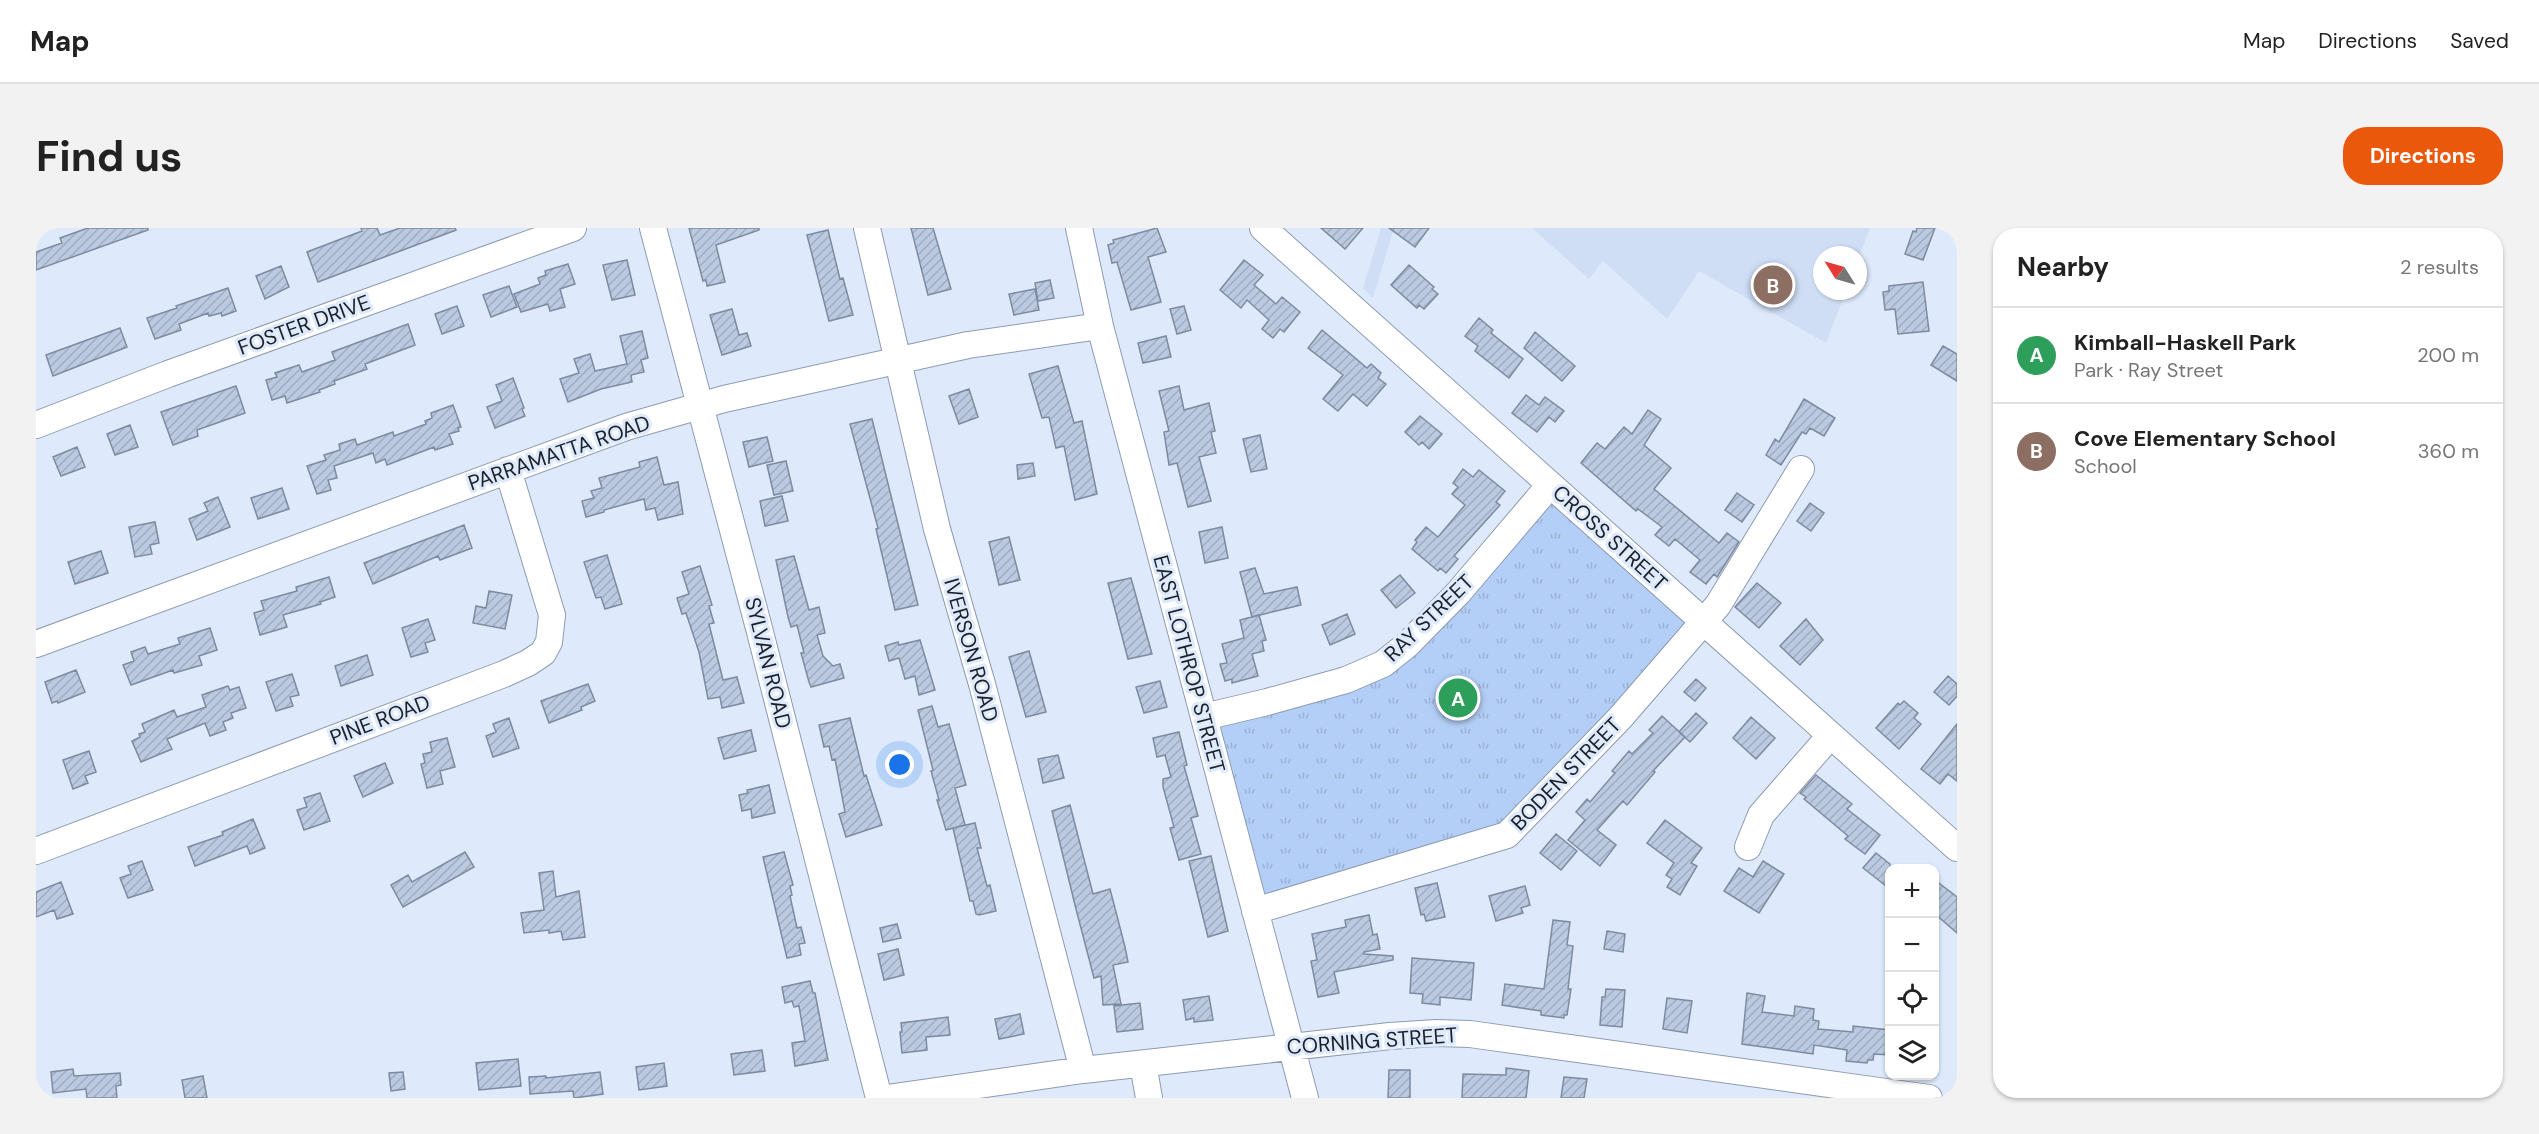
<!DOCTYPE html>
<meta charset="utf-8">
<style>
:root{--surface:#fff;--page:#f2f2f2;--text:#222;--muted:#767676;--line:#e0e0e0;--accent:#ea580c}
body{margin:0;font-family:"DM Sans",sans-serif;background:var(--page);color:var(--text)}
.controls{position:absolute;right:18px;bottom:18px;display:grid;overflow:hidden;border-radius:12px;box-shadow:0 2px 4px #0004}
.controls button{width:54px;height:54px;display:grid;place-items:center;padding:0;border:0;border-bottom:2px solid var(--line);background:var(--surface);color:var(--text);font:30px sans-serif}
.compass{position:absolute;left:1777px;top:18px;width:54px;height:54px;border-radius:50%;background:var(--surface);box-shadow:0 2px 4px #0004;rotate:307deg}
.you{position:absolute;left:864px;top:537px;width:21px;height:21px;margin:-15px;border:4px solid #fff;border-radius:50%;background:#1a73e8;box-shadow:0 0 0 9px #1a73e833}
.badge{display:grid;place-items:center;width:39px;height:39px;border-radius:50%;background:var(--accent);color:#fff;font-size:20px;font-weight:700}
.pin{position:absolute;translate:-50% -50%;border:3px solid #fff;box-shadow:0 2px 6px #0006}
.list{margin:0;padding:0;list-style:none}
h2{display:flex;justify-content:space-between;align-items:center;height:78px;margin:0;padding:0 24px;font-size:26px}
h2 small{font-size:20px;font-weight:400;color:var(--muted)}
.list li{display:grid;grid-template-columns:39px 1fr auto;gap:18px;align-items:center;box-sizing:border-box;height:96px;padding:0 24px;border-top:2px solid var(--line)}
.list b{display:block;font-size:22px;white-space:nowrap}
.list p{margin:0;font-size:20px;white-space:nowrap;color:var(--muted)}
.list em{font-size:20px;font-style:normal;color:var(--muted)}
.icon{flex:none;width:33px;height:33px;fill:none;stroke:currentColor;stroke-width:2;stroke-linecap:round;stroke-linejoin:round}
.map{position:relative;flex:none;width:1921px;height:870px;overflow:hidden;border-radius:24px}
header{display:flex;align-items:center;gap:36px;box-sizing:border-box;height:84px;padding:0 30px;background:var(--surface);border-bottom:2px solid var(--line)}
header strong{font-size:28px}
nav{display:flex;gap:33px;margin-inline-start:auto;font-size:21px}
.intro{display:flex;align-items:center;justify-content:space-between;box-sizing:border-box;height:144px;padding:0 36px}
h1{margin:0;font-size:42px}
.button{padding:15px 27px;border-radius:24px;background:var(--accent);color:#fff;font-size:21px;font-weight:700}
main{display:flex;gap:36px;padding:0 36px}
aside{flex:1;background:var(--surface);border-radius:24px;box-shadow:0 2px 4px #0004}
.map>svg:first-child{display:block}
.built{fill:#cfdef5}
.park{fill:url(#park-tufts)}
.building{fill:url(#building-hatch);stroke:#7d8a9f;stroke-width:1.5}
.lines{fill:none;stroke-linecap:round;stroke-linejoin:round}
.minor-casing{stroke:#8e9bb0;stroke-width:28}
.minor{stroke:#fff;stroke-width:26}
.labels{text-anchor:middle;stroke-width:6;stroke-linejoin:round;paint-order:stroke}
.street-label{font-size:21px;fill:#1b2028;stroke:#deeafc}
</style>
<header>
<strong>Map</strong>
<nav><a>Map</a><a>Directions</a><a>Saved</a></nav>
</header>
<div class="intro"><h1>Find us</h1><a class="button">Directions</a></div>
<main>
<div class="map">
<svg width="1921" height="870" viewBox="0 0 1921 870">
<defs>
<pattern id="park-tufts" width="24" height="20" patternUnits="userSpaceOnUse" patternTransform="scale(1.5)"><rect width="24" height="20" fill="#b4cff7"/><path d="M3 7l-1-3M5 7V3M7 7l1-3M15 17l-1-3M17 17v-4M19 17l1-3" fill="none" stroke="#9ab1d4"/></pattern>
<pattern id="building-hatch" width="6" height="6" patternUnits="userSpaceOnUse" patternTransform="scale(1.5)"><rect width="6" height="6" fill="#bbcae0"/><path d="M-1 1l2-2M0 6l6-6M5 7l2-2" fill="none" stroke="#a0adc0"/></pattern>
</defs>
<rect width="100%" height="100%" fill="#deeafc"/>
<path class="built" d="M1345,0H1358L1337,70L1327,60Z
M1496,0H1834L1822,32V27H1786V63H1810L1790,115L1663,43L1631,91L1567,33L1553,51Z"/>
<path class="park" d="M1514,257L1667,394L1471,607L1230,685L1168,489L1310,452L1372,416Z"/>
<path class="building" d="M52,0H112V2L0,42V24L26,15L24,10Z
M325,0H341L344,7L364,0H419L420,2L282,54L271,24L326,3Z
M653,0H723V2L680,17L689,54L671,58L670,52L667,53Z
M875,0H897L915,61L892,67Z
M1121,0L1130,24L1112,29L1125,74L1095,82L1081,34L1076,35L1072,17L1078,15L1077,12Z
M1285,0H1327L1309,21Z
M1353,0H1393L1379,19Z
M1881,0H1899L1887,32L1869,26L1877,3L1880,4Z
M792,2L804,51L807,50L817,87L793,93L771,7Z
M591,32L599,67L576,72L567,37Z
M1208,32L1227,47L1218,57L1240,76L1246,69L1264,84L1248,104L1244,101L1237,110L1226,101L1233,92L1211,72L1205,80L1184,62Z
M532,36L539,56L524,61L529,79L514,83L512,76L485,84L478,66L504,56L502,50L510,47L509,43Z
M1373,37L1398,59L1396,61L1402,66L1388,81L1383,77L1381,80L1355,57Z
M245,38L253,59L229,71L220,48Z
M1014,52L1018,70L1002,73L999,55Z
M1887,54L1893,103L1862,106L1859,81L1849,82L1847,64L1853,63V58Z
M473,58L481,79L455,89L447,67Z
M192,60L200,83L186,88L185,85L173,88L172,85L143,96L145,102L119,111L111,90L141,80L140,78Z
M999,61L1003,82L978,87L973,66Z
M421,78L428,98L406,106L399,86Z
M1148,78L1155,102L1141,106L1134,81Z
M696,81L703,107L711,105L715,118L686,127L674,87Z
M1443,90L1457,102L1455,105L1487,131L1473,150L1439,123L1442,118L1429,108Z
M372,96L379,117L329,136L331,141L298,153L299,156L283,162L284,164L251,175L249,168L236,172L230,152L241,149L239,145L263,137L266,144L299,132L296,124Z
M84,100L91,119L17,148L10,127Z
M1286,102L1331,140L1335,136L1345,145L1342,150L1350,156L1331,178L1317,166L1302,183L1287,171L1307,147L1272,120Z
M606,103L612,130L605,132L608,144L595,147L596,154L565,161L532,174L524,151L543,145L538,131L554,126L559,143L591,136L584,108Z
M1499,104L1539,138L1526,153L1488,120Z
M1130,108L1135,129L1107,135L1102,115Z
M1907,118L1921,126V153L1895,137Z
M1022,138L1038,195L1046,193L1061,266L1039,272L1028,218L1020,220L1013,189L1006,190L993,146Z
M477,150L488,180L486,181L489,188L459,200L451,179L466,173L460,157Z
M200,158L209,185L161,202L162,208L137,217L125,184Z
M1143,158L1148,182L1173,175L1179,203L1175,204L1180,225L1163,229L1175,273L1152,279L1141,235L1133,237L1128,204L1133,203L1123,163Z
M933,161L942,189L923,196L913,168Z
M1490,167L1503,177L1509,169L1528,183L1519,194L1513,189L1501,204L1476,185Z
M1768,171L1799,190L1788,208L1774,200L1770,206L1766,204L1745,237L1730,227L1739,211L1743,214Z
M417,177L425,199L422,200L423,203L413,206L417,216L399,222L398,219L351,237L349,231L340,235L337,225L298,238L301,250L292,252L295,262L281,266L271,238L290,232L288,227L304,222L303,216L319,211L321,217L357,204L358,208L390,196L389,193L396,190L395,185Z
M1612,182L1625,191L1608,217L1635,240L1618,261L1683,315L1691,305L1703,314L1681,349L1678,346L1670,356L1654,344L1664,332L1639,311L1633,318L1619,307L1626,299L1602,281L1600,283L1545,235L1561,215L1569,221L1588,199L1596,206Z
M1384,188L1406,206L1393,221L1386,214L1383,217L1369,204Z
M836,191L882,377L859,382L840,301L842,300L814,196Z
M94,197L102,219L79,227L71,206Z
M1224,207L1231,241L1215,244L1207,211Z
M731,209L737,233L713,239L707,214Z
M41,219L49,239L25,248L17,229Z
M621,229L628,257L642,254L647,286L622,292L619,280L610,282L608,271L568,282V284L550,289L546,273L558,270L555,263L566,260L563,250L604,239L603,234Z
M750,233L757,263L738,267L731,237Z
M997,235L999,248L982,251L981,237Z
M1427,241L1437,249L1443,242L1469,263L1460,274L1464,277L1418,328L1422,331L1410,345L1404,340L1402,343L1376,321L1381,314L1379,312L1390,299L1402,309L1429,277L1416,266L1422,259L1417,255Z
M246,260L253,281L222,291L215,270Z
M1701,265L1718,277L1706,294L1689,282Z
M746,268L752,293L729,298L724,273Z
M182,269L194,299L161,312L153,291L172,283L168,275Z
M1774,275L1788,285L1775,303L1761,293Z
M119,294L123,315L114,317L116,326L99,329L93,299Z
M428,297L436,320L404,332L402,328L337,356L328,335Z
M1186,299L1192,330L1169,335L1163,304Z
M973,309L984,352L963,357L953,314Z
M65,323L72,345L39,356L32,334Z
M571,327L586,376L569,381L565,369L560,370L548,334Z
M758,328L773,382L783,379L789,405L781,407L787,428L797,438L804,436L808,450L775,459L773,454L765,425H768L761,397L755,399L752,389L740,332Z
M664,338L676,377L673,378L678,395L673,396L687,452L701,449L708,475L686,480L684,469L672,471L663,424L650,385L646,386L641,370L653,366L646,344Z
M1219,340L1228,366L1261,359L1265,377L1216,389L1204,344Z
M1364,347L1379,365L1360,380L1345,362Z
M293,349L299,369L284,374L285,376L247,387L251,399L224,407L218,385L228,382L225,373L261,363L260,359Z
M1095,350L1116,426L1092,431L1072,355Z
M1721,355L1745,375L1723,400L1699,379Z
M453,363L476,367L469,401L437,395L440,378L450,380Z
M1311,386L1319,406L1294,417L1286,397Z
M1223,387L1230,412L1226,413L1228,423L1216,426L1222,448L1196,455V451L1189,453L1184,436L1191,435L1186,416L1208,410L1204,392Z
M392,391L399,412L389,415L392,424L375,429L366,400Z
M1770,391L1787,412L1764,437L1744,418Z
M174,400L181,422L163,428L166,437L138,445L137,442L95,457L87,437L98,433L95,424L109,419L112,426L144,416L142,410Z
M884,412L899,462L883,467L879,448L869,451L863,430L853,433L849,418L862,414L863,417Z
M993,423L1010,484L990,489L973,429Z
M331,427L337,447L305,458L299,438Z
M40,442L49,464L22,475L21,473L16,475L9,454Z
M256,446L263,467L254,469L257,478L240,483L230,454Z
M1912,448L1921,456V468L1913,477L1898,464Z
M1660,451L1670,460L1659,473L1648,464Z
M1124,453L1131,479L1108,485L1100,459Z
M552,456L559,473L545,479L546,482L513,495L505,473Z
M192,458L194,462L203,459L210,480L195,485L197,490L187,494L190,502L174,508L169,495L131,511L136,521L105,534L96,513L104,509L103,506L109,504L106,496L138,482L141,489L170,479L166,467Z
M1868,473L1882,485L1878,490L1885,496L1863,521L1840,500L1862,475L1864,477Z
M896,478L902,499L913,496L930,557L919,560L929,597L910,602L901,572H903L895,543L897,542L882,482Z
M1660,485L1671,495L1654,514L1643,504Z
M1626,488L1649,509L1617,543L1619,544L1591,577L1587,573L1561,602L1580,617L1564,638L1532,612L1549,592L1540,584L1551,571L1554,574L1579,545L1576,543L1593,523L1596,526L1617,505L1613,502Z
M1715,489L1739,510L1720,531L1697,510Z
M473,490L483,520L457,529L450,508L460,504L457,496Z
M814,490L828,548L830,547L846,597L810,609L803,586L809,584L799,531L796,532L793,518L788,519L783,497Z
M1921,496V553L1912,546L1904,556L1885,541Z
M715,502L720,523L688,531L682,510Z
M1143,504L1151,537L1148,538L1162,588L1155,590L1165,626L1143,632L1134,600L1138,599L1127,559V551L1135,549L1129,527L1121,529L1117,510Z
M411,510L419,539L404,543L407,556L391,560L385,536L389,535L387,526L396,524L394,514Z
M53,523L60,544L49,548L52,555L37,561L27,532Z
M1022,527L1028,550L1007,555L1002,531Z
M349,535L357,555L327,569L318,548Z
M1780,547L1816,576L1811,581L1844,607L1829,626L1809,611L1812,608L1768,571L1770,569L1764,565Z
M733,557L739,585L716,590L715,581L706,583L703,567L712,565L711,562Z
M284,565L294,593L268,602L261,582L271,579L268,570Z
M1034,577L1057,666L1074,661L1089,719L1092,734L1077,737L1085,776L1067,777L1065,748L1058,750L1040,681L1016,583Z
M217,591L229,620L214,626L211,618L159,638L152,619L187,607L186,604Z
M1629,592L1666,620L1655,635L1661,638L1644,667L1631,659L1636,651L1630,647L1638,635L1611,615Z
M939,595L945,620H941L951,658L954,657L960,683L943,687L940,686L937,673H934L917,600Z
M1520,606L1541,623L1525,642L1504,625Z
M429,624L438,639L367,679L355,657L372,647L376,654Z
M748,624L757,657L754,658L756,667L754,668L761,700L765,699L769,715L763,716L765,727L751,730L727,629Z
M1840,625L1854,636V661L1827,640Z
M1175,628L1192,703L1172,709L1153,633Z
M106,633L117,662L92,670L84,650L95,646L92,638Z
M1727,633L1748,646L1723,685L1688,663L1703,640L1717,649Z
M517,643L520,669L543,663L549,709L527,712L525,703L513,705V702L488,705L485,685L508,682L503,645Z
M1899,652L1921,669V705L1899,686Z
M25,654L37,686L21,691L18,682L0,689V664Z
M1401,655L1409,689L1390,693L1388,686L1385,687L1379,660Z
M1489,658L1494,677L1485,680L1487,685L1460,693L1453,668Z
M1333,687L1337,707L1341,706L1344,721L1328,724V726L1357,728V732L1298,744L1303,765L1282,769L1275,733L1281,732L1276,706L1310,699L1309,692Z
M1517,692L1534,694L1531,717L1537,718L1532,761H1535L1531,787H1528V790L1505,787V783L1466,777L1469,756L1508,761Z
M861,696L865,710L847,714L844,700Z
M1571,703L1589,706L1587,724L1568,721Z
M862,721L868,747L848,752L842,726Z
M1376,730L1438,735L1435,772L1404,769V777L1386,775L1387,766L1374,765Z
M774,753L777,765H779L792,832L759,838L756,815L769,813L763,778L758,779L756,773L749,775L746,759Z
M1570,761L1589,762L1586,799L1564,797L1566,769H1569Z
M1711,765L1729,768L1726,784L1758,788L1759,778L1778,781L1777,792L1783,793L1782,801L1817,804V798L1854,802V827L1838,826L1837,832H1832L1831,835L1810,833L1811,822L1778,817L1777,826L1706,816Z
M1173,768L1177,792L1158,794V790L1150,792L1147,772Z
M1631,770L1656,773L1651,805L1627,801Z
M1104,775L1107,801L1081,804L1078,778Z
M984,786L988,806L963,811L959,791Z
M912,789L914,807L890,809L891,822L866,825L864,804H866L865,795Z
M726,822L729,843L698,847L695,826Z
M482,831L485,858L443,862L440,835Z
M628,835L631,858L603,862L600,839Z
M1470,840L1493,843L1490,870H1426L1427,846L1470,847Z
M37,841L38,848L84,845L85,857L80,858L81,870H51L50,861L17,865L15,844Z
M1353,842H1374V870H1352Z
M367,844L369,861L355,863L353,845Z
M564,844L567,866L538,870L537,863L494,866L493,849L510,848V850Z
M167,848L171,870H149L146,852Z
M1528,849L1551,851L1548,870H1525Z"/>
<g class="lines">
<defs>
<path id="minor" d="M617,0L724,404L843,870
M831,0L901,301L946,456L1047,842
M1043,0L1064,98L1269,870
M1227,0L1921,620
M0,197L132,146L537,0
M0,416L590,199L688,171L932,117L1064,98
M1168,489L1231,474L1310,452L1347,436L1372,416L1422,365L1514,257
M1712,619L1725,587L1794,508
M0,623L468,446L492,435L507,425L513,414L516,387L472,242
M1219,683L1471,607L1584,490L1682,377L1765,241
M1107,836L1113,870
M851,870L1047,842L1354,808L1400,805L1434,806L1893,870"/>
</defs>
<use href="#minor" class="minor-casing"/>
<use href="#minor" class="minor"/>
</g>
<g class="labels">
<g class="street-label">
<text transform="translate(268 97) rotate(-20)" y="7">FOSTER DRIVE</text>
<text transform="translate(523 225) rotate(-19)" y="7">PARRAMATTA ROAD</text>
<text transform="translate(1574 310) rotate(42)" y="7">CROSS STREET</text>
<text transform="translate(1393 390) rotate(-44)" y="7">RAY STREET</text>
<text transform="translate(935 422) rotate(74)" y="7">IVERSON ROAD</text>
<text transform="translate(732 435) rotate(76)" y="7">SYLVAN ROAD</text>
<text transform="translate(1153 436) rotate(75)" y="7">EAST LOTHROP STREET</text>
<text transform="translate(344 492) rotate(-21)" y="7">PINE ROAD</text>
<text transform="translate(1530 546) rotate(-46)" y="7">BODEN STREET</text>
<text transform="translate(1336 813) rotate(-4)" y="7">CORNING STREET</text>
</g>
</g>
</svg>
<div class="controls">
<button>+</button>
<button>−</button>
<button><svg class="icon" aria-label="locate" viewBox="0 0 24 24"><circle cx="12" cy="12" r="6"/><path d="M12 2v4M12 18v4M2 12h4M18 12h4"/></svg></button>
<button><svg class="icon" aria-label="layers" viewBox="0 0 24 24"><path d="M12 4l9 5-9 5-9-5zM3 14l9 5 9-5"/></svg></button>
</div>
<svg class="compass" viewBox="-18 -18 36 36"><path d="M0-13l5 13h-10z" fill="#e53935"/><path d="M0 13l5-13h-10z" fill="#767676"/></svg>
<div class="you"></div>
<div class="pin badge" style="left:1422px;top:470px;background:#2e9e5b">A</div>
<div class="pin badge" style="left:1737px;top:57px;background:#8d6e63">B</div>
</div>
<aside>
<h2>Nearby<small>2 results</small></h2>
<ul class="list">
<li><span class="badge" style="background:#2e9e5b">A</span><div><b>Kimball-Haskell Park</b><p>Park · Ray Street</p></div><em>200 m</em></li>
<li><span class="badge" style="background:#8d6e63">B</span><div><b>Cove Elementary School</b><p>School</p></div><em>360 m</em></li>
</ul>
</aside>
</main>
